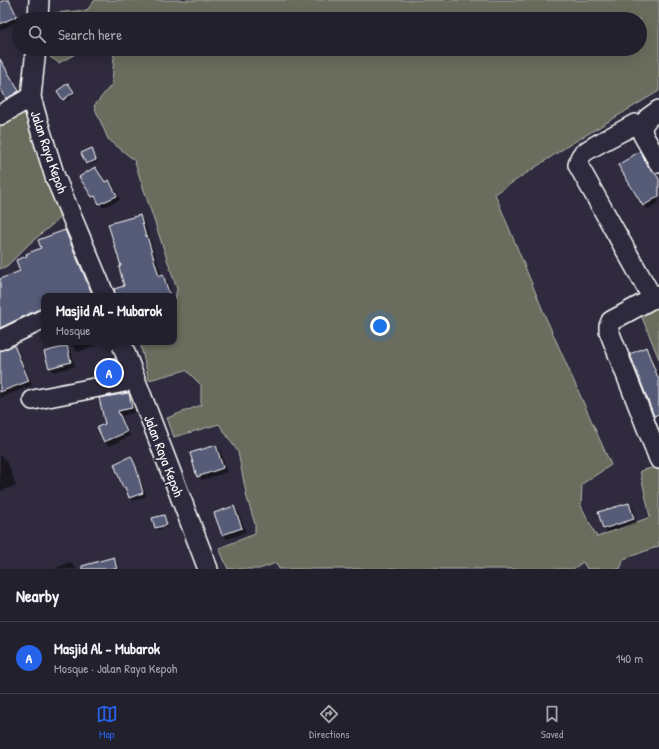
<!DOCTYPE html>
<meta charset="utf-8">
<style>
:root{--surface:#23202e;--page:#2f2d3a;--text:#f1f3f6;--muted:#a3a3aa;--line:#403e4a;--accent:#2563eb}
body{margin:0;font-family:"Patrick Hand",sans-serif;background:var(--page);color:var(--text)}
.you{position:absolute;left:380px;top:326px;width:14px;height:14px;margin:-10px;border:3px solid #fff;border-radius:50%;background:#1a73e8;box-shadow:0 0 0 6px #1a73e833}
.badge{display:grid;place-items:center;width:26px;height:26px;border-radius:50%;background:var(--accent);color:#fff;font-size:13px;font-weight:700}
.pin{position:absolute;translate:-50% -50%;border:2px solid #fff;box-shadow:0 1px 4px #0006}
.popup{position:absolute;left:41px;top:293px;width:136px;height:52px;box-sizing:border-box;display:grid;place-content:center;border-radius:8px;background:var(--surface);filter:drop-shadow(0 1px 3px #0005);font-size:13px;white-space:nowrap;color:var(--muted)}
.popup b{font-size:15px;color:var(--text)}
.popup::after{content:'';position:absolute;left:50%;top:100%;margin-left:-8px;border:8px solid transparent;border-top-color:var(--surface)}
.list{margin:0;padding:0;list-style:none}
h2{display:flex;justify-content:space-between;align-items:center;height:52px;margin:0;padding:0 16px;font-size:17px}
h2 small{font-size:13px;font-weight:400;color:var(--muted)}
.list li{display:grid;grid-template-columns:26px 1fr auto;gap:12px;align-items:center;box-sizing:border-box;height:72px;padding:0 16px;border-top:1px solid var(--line)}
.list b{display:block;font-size:15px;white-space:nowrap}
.list p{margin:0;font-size:13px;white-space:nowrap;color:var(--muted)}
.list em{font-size:13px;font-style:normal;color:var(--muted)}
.icon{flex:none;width:22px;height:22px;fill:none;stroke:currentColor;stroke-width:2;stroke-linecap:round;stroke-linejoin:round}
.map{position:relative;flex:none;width:659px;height:569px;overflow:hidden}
.search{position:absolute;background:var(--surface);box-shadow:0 4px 16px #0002;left:12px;right:12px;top:12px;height:44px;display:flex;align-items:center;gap:10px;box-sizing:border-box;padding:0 14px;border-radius:22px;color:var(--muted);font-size:15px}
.sheet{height:124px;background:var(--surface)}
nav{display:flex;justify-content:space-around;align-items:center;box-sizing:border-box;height:56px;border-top:1px solid var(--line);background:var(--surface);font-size:11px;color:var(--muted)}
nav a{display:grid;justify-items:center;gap:2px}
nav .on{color:var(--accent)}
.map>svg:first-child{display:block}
.green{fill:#6b6c5d;stroke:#b5b6ae}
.shadow{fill:#0007}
.building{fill:#565c78;stroke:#fff}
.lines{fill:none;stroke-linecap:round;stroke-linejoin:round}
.minor-casing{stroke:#fff;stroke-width:22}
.minor{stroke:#2f2a3d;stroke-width:19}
.labels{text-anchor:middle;stroke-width:4;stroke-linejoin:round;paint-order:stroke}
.street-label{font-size:14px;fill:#fff;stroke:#2f2a3d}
</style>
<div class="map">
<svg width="659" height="569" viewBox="0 0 659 569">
<rect width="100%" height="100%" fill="#2f2a3d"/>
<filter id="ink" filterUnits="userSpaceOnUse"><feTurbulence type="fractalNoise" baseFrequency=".025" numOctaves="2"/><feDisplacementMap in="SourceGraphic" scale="8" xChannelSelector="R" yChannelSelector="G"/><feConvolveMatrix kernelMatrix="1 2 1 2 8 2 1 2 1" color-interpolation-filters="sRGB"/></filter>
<g filter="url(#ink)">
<path class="green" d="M95,0H659V91L566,147L495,194L546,318L611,465L582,484L581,506L597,537L650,517L640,471L659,466V546L624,559L620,569H587L583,562L573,569H279L276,563L259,569H228L219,548L255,534V524L247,498L238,452L219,424L174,437L167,418L201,405V385L186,370L149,380L140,343L143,342H174V304L177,289L134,160L108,139L94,106L112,84L114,56L108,49H640V19H53L54,13L87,10Z
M50,49H84L59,63L50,57Z
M29,110L60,218L29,244L7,266L0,269V126Z
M659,305V359L641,315Z"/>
<path class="shadow" d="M0,0H8L12,4L19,19V21L0,30Z
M3,67L8,71L22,96L11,102L7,98L0,85V68Z
M69,86L75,94L66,101L64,99Z
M92,149L98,162L89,165L87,163Z
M639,152L644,157L652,172L659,178V202L648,209L644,205Z
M95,168L105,182L109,181L113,184L120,200L103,207L98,200L97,201L93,197L81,178Z
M139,216L144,221L162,276L168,281L172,296H120L126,287L122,267Z
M65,231L69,235L94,296H44V312L0,333V283L21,272L43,249Z
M71,342H102L78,352L74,348Z
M14,346L18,350L32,385L0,398V352Z
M66,347L71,351L75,366L54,372L50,368Z
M646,348L650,353L659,375V419L655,415Z
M115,360L121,373L99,378L97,376L99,366Z
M128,394L132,398L136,412L121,416L130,436L109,446L105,442L99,428L106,425Z
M216,446L220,450L227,472L202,480L198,476Z
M0,455L7,461L16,486L0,491Z
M131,458L134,461L138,471L146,496L133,501L130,498L127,490L124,487Z
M629,504L633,508L637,523L608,532L604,528Z
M234,507L238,511L246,532L227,539L223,534Z
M164,516L166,518L168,527L158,530L156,528L153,519Z
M113,558L117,561L119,569H90Z
M70,562L77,569H54Z"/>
<path class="building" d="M5,0H9L17,16L0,24V2Z
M0,59L19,91L6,99L0,87Z
M68,83L74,92L63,100L57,91Z
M92,148L96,160L86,164L81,153Z
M640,151L649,168L655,173L659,179V196L643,206L618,165Z
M95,167L105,182L109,180L117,196L99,204L95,196L92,197L79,177Z
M140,215L146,237L147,236L159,276L163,274L170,296H116L114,289L124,286L119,267L121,266L108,224Z
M65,230L92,294L88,296H44V308L39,309L0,328V279L20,271L16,260L27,256L26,254L41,248L38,240Z
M14,345L29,381L0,392V351Z
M67,346L71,362L49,368L44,352Z
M646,347L659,380V414L654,416L630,354Z
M116,358L120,372L96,376L98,365Z
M129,393L132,408L118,411L127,432L104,442L97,427L105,424L99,398Z
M216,445L223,468L197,477L190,453Z
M131,456L136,467L143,493L129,498L125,487L123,488L114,464Z
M629,503L634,519L603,529L598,512Z
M234,506L242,528L222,535L214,513Z
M164,515L167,525L155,528L152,518Z
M114,557L117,569H82V566Z"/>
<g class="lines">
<defs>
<path id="minor" d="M38,19L39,0
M36,49L31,97L38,122L55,177L105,296
M659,110L648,118L642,126L643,135L659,163
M0,115L31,97
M642,126L635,124C625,130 584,150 581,156C579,159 579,162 578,165L653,299
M659,295L611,321L609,326V331L659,459
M0,340L44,319
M121,342L208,569
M33,400L135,380"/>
</defs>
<use href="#minor" class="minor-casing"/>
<use href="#minor" class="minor"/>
</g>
</g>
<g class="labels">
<g class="street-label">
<text transform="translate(49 152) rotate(71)" y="5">Jalan Raya Kepoh</text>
<text transform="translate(164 456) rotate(69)" y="5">Jalan Raya Kepoh</text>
</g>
</g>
</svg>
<div class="you"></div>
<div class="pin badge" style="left:109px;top:373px">A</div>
<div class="popup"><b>Masjid Al - Mubarok</b>Mosque</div>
<div class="search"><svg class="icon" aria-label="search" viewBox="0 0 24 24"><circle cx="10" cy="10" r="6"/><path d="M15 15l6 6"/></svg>Search here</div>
</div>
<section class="sheet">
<h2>Nearby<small></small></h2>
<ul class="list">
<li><span class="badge">A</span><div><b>Masjid Al - Mubarok</b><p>Mosque · Jalan Raya Kepoh</p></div><em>140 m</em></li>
</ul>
</section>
<nav>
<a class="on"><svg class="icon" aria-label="map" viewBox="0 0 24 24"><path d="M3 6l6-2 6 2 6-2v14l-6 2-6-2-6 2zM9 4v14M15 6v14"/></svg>Map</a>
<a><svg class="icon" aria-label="directions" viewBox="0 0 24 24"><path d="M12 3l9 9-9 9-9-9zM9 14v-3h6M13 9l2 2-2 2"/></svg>Directions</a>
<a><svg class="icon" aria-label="saved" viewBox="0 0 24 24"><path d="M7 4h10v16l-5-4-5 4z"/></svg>Saved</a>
</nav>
